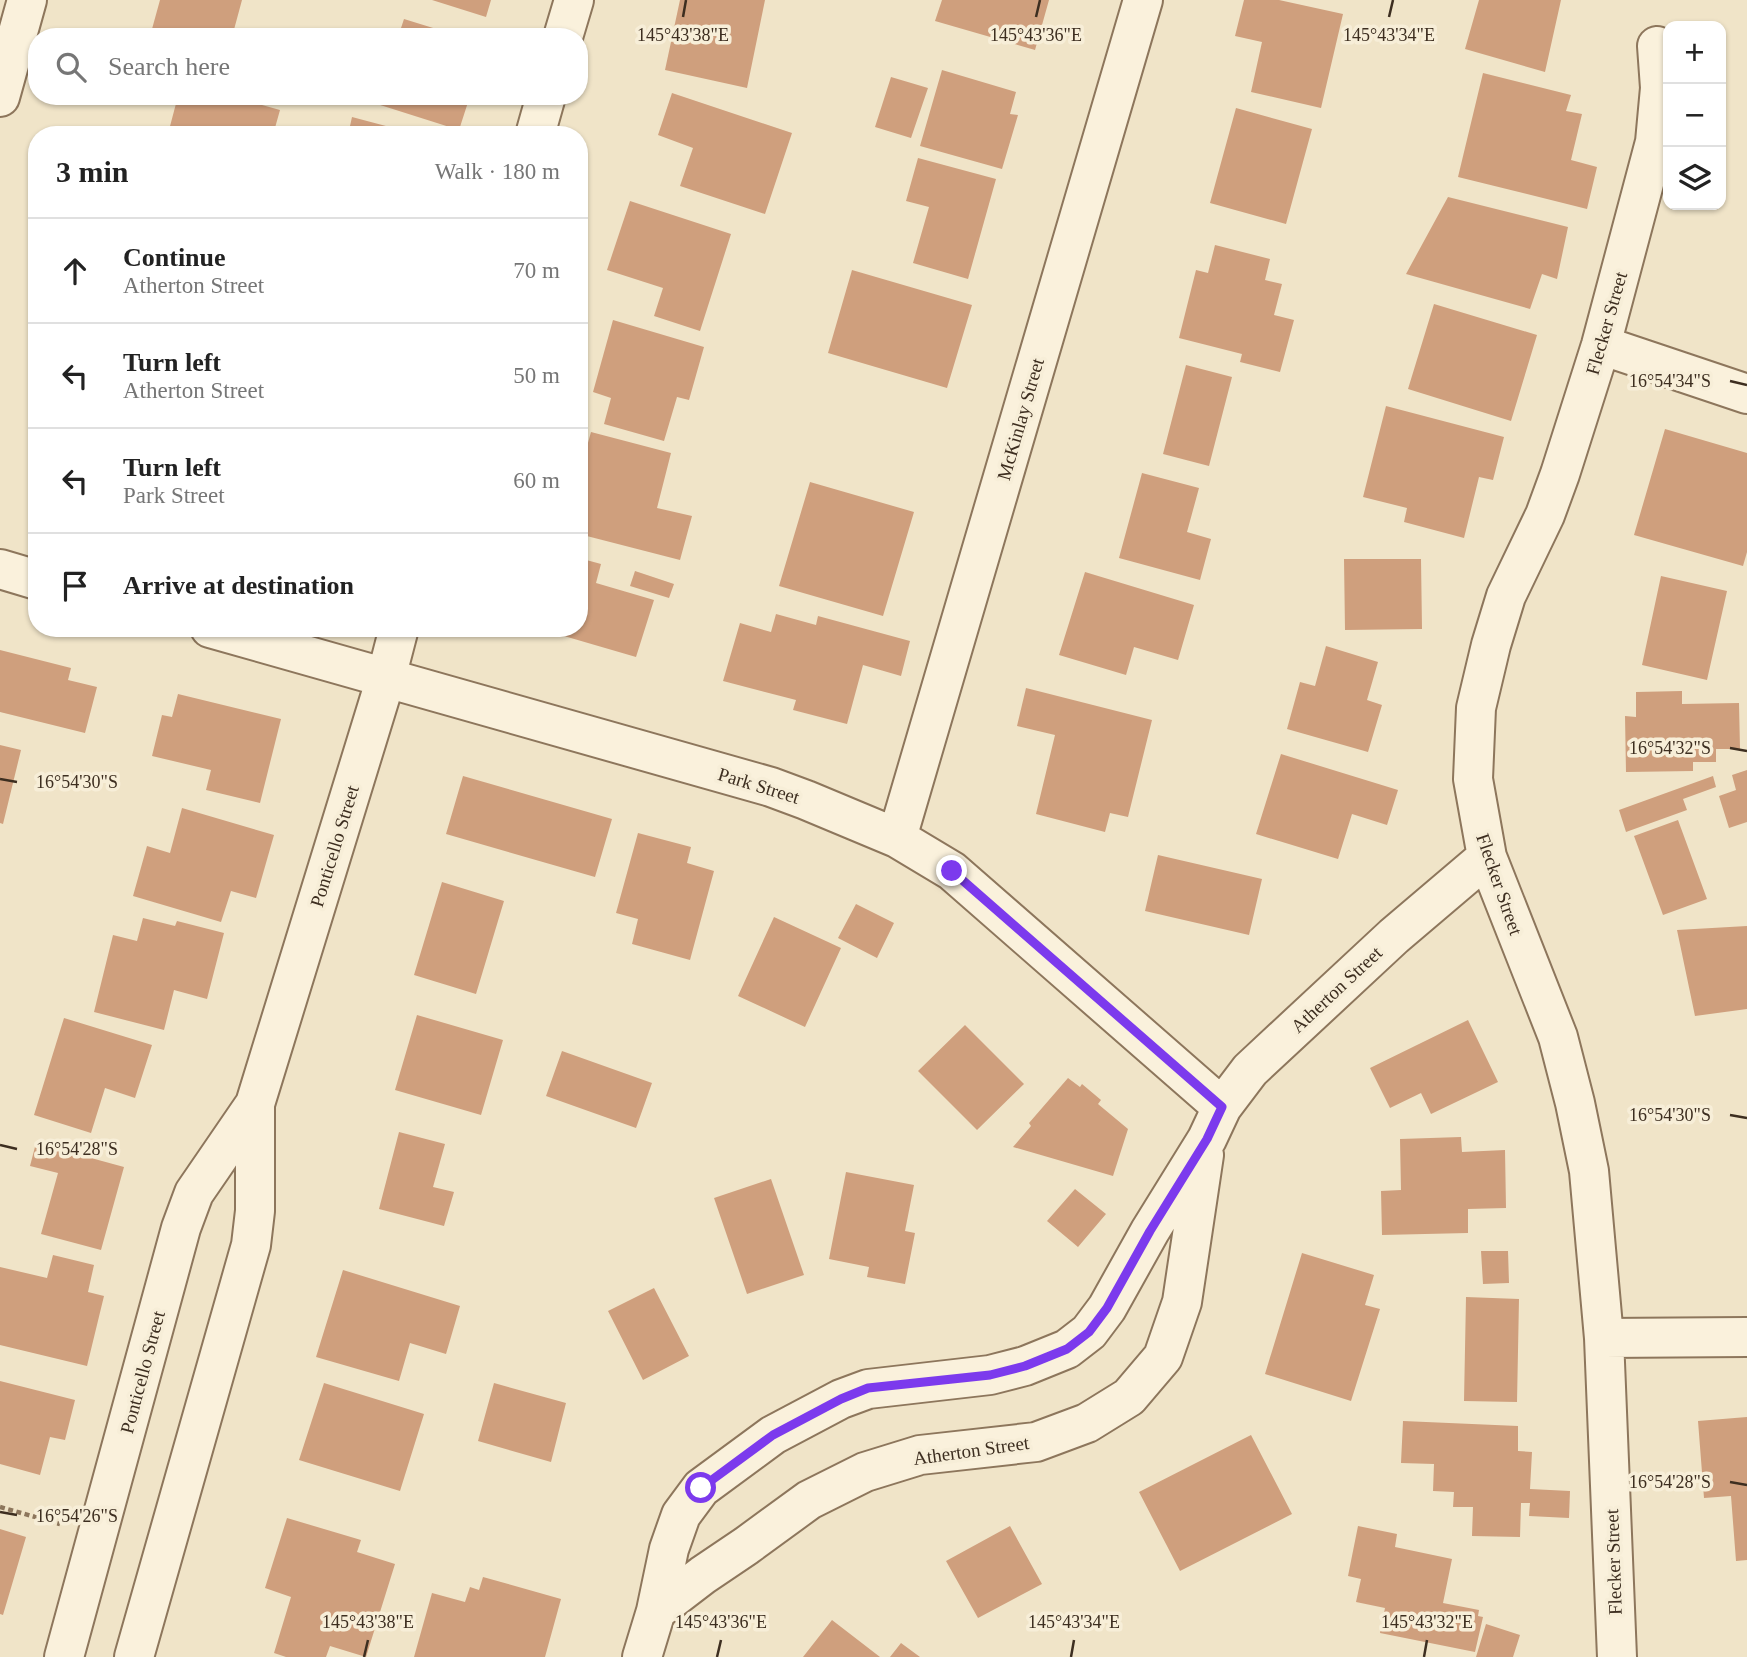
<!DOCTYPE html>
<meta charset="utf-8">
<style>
:root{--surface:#fff;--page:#f6f6f6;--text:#222;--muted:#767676;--line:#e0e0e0}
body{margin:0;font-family:Georgia,serif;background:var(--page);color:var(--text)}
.controls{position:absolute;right:21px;top:21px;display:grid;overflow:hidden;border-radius:14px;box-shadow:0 2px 5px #0004}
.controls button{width:63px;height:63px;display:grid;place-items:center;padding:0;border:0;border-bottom:2px solid var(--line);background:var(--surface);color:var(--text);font:35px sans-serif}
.stop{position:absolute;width:21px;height:21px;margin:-16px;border:5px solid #7c3aed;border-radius:50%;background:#fff}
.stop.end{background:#7c3aed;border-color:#fff;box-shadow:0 2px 7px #0008}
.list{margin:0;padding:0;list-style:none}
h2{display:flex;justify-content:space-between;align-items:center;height:91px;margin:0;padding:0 28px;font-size:30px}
h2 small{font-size:23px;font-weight:400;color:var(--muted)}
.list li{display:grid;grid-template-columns:46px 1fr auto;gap:21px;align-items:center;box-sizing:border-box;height:105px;padding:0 28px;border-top:2px solid var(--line)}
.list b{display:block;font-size:26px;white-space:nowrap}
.list p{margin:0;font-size:23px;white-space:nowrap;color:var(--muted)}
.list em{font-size:23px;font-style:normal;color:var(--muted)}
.icon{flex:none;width:38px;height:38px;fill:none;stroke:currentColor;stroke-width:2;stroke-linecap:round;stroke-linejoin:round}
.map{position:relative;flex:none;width:1747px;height:1657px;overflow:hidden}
.search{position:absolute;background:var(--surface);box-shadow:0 2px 5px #0004;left:28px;top:28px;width:560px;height:77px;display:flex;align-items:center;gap:18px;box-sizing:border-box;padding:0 24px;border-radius:28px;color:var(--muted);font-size:26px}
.panel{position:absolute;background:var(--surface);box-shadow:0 2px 5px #0004;left:28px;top:126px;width:560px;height:511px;border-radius:28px}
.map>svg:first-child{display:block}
.building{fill:#cf9f7d}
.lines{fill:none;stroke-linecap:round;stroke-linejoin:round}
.minor-casing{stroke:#8d765c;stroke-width:42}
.path{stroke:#8d765c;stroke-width:4.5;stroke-dasharray:5 3.5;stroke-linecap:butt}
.minor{stroke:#faf1dc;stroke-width:38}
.route{stroke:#7c3aed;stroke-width:9}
.ticks{fill:none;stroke:#3d2e20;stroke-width:2.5}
.labels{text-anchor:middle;stroke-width:7;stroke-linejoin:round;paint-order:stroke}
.street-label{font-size:19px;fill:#3d2e20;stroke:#f7eed8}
.ticks-label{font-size:18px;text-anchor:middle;fill:#3d2e20;stroke:#f7eed8;stroke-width:7;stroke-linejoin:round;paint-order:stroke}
</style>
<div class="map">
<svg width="1747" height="1657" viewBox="0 0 1747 1657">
<rect width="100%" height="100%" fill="#f0e4c8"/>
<path class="building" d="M160,0H242L232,37H160L162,32L152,29Z
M432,0H491L486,17Z
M680,0H765L747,88L665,70Z
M942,0H1049L1035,50L935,21Z
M1244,0H1279L1343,14L1321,108L1251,92L1262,42L1235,36Z
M1479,0H1561L1545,72L1465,49Z
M404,19L459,36L458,37H398Z
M942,70L1016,92L1010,114L1018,115L1002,169L920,146Z
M1483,73L1571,95L1566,111L1582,114L1571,160L1597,167L1587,209L1458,177Z
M891,77L928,88L911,138L875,127Z
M672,93L792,133L765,214L680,186L693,148L658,135Z
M178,96H229L280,110L273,135H189L169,130Z
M379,96H470L459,130L377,104Z
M1236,108L1312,129L1286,224L1210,203Z
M352,117L416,134V135H348Z
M918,158L996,179L968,279L913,263L929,207L906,201Z
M1448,197L1568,227L1557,279L1542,274L1530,309L1406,274Z
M630,201L731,234L700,331L654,316L663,288L607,270Z
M1215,245L1270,259L1265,280L1282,284L1274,315L1294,320L1280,372L1240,362L1242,354L1179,338L1196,270L1208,273Z
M852,270L972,305L947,388L828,353Z
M1434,304L1537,335L1511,421L1408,389Z
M613,320L704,347L689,400L677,397L664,441L604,424L611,398L593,392Z
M1186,365L1232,377L1209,466L1163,454Z
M1386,406L1504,437L1493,480L1479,477L1464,538L1404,522L1407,508L1363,497Z
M1665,429L1747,453V552L1743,566L1634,535Z
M591,432L671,453L657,508L692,516L680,560L579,534V475Z
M1142,473L1199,488L1187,532L1211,539L1200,580L1119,558Z
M810,482L914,512L883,616L779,586Z
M579,558L601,564L596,583L654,600L636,657L540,629L579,628Z
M1344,559H1421L1422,629L1345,630Z
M635,571L674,584L669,598L630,586Z
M1085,572L1194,605L1178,660L1134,647L1126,675L1059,655Z
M1661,576L1727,591L1707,680L1642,665Z
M776,614L816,625L818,616L910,641L901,676L863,665L847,724L793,710L796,700L723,681L740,623L771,632Z
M1326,646L1378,662L1367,700L1382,705L1368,752L1287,729L1300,682L1315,686Z
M0,650L71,668L68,680L97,687L85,733L0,712Z
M1026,688L1152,720L1128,817L1110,813L1105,832L1036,814L1055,735L1017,726Z
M1682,691V704L1739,703L1740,749H1716V762H1693V771L1626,772L1625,716L1636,717V692Z
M178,694L281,719L260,803L206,790L211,770L152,756L162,715L172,717Z
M0,745L21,750L3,824L0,823Z
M1281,754L1398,790L1387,825L1352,814L1338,859L1256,834Z
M1747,770V822L1729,828L1719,796L1736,790L1732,775Z
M463,776L612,819L595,877L446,834Z
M1713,776L1716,787L1683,799L1687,810L1626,832L1619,810Z
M182,808L274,835L256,898L231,891L221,922L133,896L147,846L170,853Z
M1678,820L1707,899L1663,915L1634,836Z
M638,833L691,847L687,863L714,871L690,960L632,944L638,919L616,913Z
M1158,855L1262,879L1249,935L1145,911Z
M442,882L504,901L476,994L414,975Z
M856,904L894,923L877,958L838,938Z
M774,917L841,948L805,1027L738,996Z
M143,918L175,926L177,921L224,933L207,999L174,990L164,1030L94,1012L113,935L137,941Z
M1747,926V1009L1695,1016L1677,930Z
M417,1015L503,1040L481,1115L395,1090Z
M64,1018L152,1045L135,1098L105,1088L91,1133L34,1115Z
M1468,1020L1498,1082L1431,1114L1421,1093L1390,1108L1370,1068Z
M965,1025L1024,1084L977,1130L918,1071Z
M562,1051L652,1083L636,1128L546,1096Z
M1068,1078L1080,1087L1082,1084L1101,1100L1098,1104L1128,1129L1113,1176L1013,1147L1031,1126L1029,1123Z
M399,1132L445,1144L433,1187L454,1192L444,1226L379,1209Z
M1461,1137L1462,1152L1505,1150L1506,1208L1468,1209V1233L1382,1235L1381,1191L1401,1190L1400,1139Z
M36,1143L124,1167L101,1250L41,1234L58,1173L30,1166Z
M846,1172L914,1185L905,1231L915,1233L905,1284L867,1277L869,1267L829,1259Z
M771,1179L804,1275L747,1294L714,1198Z
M1075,1189L1106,1214L1078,1247L1047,1221Z
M1481,1251H1508L1509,1283L1483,1284Z
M1302,1253L1374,1275L1365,1305L1380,1309L1351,1401L1265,1374Z
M53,1255L94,1265L88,1292L104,1296L87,1366L0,1345V1267L47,1278Z
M343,1270L460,1306L446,1354L410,1343L399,1381L316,1357Z
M654,1288L689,1356L643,1380L608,1311Z
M1466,1297L1519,1299L1517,1402L1464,1401Z
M0,1381L75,1400L65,1440L50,1437L40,1475L0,1464Z
M324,1383L424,1414L400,1491L299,1460Z
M494,1383L566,1403L551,1462L478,1441Z
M1747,1417V1560L1736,1561L1731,1496L1704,1498L1698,1421Z
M1403,1421L1518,1426V1451L1532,1452L1530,1489L1570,1491L1569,1518L1529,1516L1530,1503H1521L1520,1537L1472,1536L1473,1507H1453L1454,1492L1433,1491L1434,1464L1401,1463Z
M1251,1435L1292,1514L1180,1571L1139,1492Z
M287,1518L361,1540L357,1552L395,1564L366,1657L330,1646L326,1657H286L274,1653L291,1597L265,1588Z
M1010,1526L1042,1584L978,1618L946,1561Z
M1358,1526L1397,1534L1395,1547L1452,1559L1443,1603L1479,1610L1478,1616L1483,1617L1475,1652L1380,1633L1385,1608L1356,1602L1361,1579L1348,1576Z
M0,1529L26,1537L3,1615L0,1614Z
M483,1577L561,1599L545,1657H414L432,1593L465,1602L470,1587L479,1590Z
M832,1620L880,1657H803Z
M1486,1624L1520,1635L1513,1657H1476Z
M901,1643L920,1657H890Z"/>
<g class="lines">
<defs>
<path id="minor" d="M563,37L574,0
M0,97L27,0
M535,135L546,96
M1601,345L1747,394
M0,569L37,580
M210,628L771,787L806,800L897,838L952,871L1222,1107
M897,838L1143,0
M1604,1338L1747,1337
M656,1611L703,1575L746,1546L809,1500L865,1472L920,1455L1036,1442L1087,1423L1129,1397L1163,1357L1182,1302L1204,1155
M64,1657L181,1228L194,1193L255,1104
M134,1657L251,1245L255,1211V1104L386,678L399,628
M642,1657L656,1611L669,1549L681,1515L701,1488L773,1435L841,1399L868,1389L990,1375L1025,1366L1067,1349L1089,1332L1107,1308L1150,1231L1207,1139L1222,1107L1250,1070L1394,936L1487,857
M1617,1657L1604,1338L1589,1171L1575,1103L1558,1037L1487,857L1473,779L1476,708L1491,645L1506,596L1545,515L1560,474L1601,345L1655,142L1660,88L1657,46"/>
</defs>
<use href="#minor" class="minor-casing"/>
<path class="path" d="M0,1507L60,1524"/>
<use href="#minor" class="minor"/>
</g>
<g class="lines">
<path class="route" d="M701,1488L773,1435L841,1399L868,1388L990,1375L1025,1366L1067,1349L1089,1332L1107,1308L1150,1231L1207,1139L1222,1107L952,871"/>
</g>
<path class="ticks" d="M683,17L686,0M1036,17L1040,0M1389,17L1393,0M1730,381L1747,385M1730,748L1747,751M0,779L17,782M1730,1115L1747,1118M0,1145L17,1149M1730,1482L1747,1485M0,1512L17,1515M364,1657L368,1640M717,1657L721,1640M1071,1657L1074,1640M1424,1657L1427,1640"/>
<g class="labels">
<g class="street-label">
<text transform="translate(1606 323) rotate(-74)" y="7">Flecker Street</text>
<text transform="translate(1020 419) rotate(-74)" y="7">McKinlay Street</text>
<text transform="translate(759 785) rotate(17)" y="7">Park Street</text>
<text transform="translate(334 846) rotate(-73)" y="7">Ponticello Street</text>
<text transform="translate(1500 884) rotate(71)" y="7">Flecker Street</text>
<text transform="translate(1336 989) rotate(-43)" y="7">Atherton Street</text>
<text transform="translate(142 1372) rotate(-75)" y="7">Ponticello Street</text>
<text transform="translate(971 1450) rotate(-8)" y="7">Atherton Street</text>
<text transform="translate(1613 1562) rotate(-92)" y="7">Flecker Street</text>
</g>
</g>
<g class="ticks-label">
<text x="683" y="41">145°43'38"E</text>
<text x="1036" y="41">145°43'36"E</text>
<text x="1389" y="41">145°43'34"E</text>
<text x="1670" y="387">16°54'34"S</text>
<text x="1670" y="754">16°54'32"S</text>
<text x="77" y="788">16°54'30"S</text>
<text x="1670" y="1121">16°54'30"S</text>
<text x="77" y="1155">16°54'28"S</text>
<text x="1670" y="1488">16°54'28"S</text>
<text x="77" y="1522">16°54'26"S</text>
<text x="368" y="1628">145°43'38"E</text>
<text x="721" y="1628">145°43'36"E</text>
<text x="1074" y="1628">145°43'34"E</text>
<text x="1427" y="1628">145°43'32"E</text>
</g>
</svg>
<div class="controls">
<button>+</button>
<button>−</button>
<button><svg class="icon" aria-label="layers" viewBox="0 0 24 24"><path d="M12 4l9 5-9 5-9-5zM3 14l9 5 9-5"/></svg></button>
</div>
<div class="stop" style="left:701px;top:1488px"></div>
<div class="stop end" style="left:952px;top:871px"></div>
<div class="search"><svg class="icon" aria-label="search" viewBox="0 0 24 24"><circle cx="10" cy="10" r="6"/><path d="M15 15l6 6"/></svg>Search here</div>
<section class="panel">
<h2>3 min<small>Walk · 180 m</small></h2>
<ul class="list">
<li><svg class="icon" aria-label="ahead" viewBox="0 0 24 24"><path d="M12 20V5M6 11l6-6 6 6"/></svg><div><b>Continue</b><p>Atherton Street</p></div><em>70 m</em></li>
<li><svg class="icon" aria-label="left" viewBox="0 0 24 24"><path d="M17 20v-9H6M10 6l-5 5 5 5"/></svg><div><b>Turn left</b><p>Atherton Street</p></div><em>50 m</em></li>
<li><svg class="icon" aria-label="left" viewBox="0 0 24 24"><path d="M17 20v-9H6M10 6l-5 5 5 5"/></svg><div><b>Turn left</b><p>Park Street</p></div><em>60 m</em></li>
<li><svg class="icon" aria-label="arrive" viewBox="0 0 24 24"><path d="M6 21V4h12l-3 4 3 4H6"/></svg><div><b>Arrive at destination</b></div></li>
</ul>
</section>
</div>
